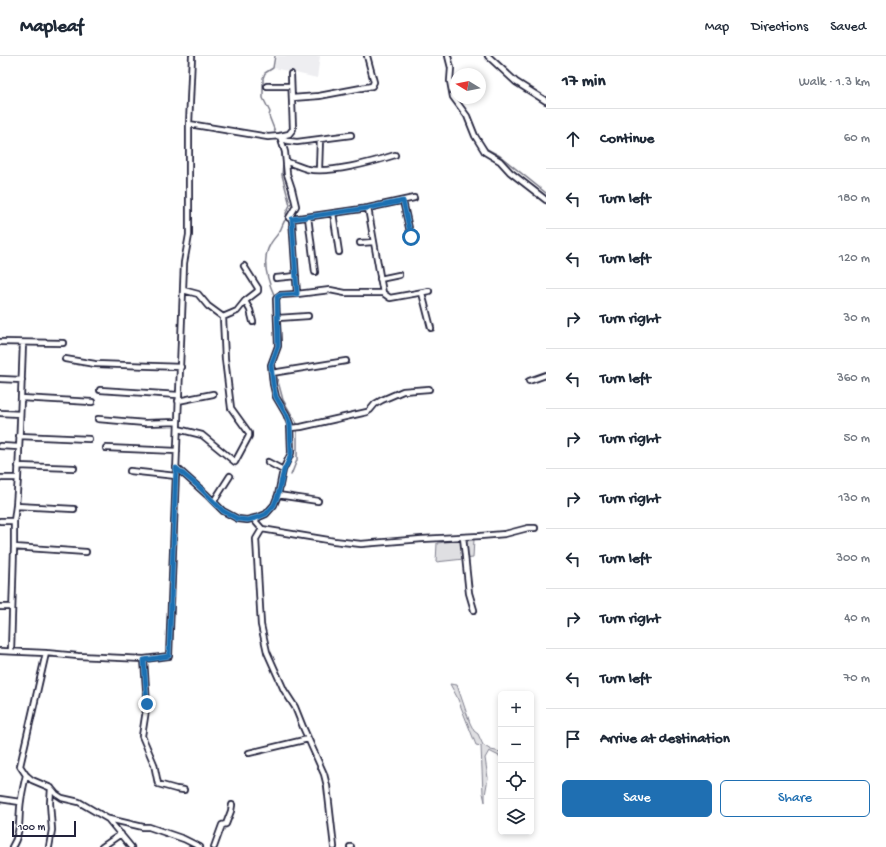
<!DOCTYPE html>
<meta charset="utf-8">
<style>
:root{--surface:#fff;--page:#f6f6f7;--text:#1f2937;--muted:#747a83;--line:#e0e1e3;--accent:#1f6fb2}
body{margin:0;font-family:"Gochi Hand",sans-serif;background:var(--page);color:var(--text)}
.controls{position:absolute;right:12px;bottom:12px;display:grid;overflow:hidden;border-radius:6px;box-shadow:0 2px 6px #0003}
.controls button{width:36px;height:36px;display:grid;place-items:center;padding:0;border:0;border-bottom:1px solid var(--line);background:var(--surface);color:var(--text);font:20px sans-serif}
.compass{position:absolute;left:450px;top:12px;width:36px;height:36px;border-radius:50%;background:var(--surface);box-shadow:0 2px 6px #0003;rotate:280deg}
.scale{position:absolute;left:12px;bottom:10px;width:64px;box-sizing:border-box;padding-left:4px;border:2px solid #22223b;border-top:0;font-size:11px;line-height:14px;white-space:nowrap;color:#22223b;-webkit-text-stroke:3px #fff;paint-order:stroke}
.stop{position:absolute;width:12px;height:12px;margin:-9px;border:3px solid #1f6fb2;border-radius:50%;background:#fff}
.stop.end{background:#1f6fb2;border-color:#fff;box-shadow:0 1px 4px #0008}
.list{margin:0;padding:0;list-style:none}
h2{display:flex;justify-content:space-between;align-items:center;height:52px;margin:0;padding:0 16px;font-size:17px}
h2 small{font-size:13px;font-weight:400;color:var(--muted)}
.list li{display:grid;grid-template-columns:26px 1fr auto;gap:12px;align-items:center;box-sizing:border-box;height:60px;padding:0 16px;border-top:1px solid var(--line)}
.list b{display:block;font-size:15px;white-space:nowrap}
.list em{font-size:13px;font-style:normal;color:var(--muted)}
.actions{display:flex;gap:8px;padding:12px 16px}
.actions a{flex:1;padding:9px 0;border:1px solid var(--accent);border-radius:6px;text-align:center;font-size:14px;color:var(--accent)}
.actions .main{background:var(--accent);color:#fff}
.icon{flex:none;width:22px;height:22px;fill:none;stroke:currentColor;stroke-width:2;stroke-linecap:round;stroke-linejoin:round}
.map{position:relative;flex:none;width:546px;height:791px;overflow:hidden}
header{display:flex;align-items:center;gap:24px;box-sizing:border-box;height:56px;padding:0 20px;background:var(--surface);border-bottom:1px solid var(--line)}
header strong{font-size:19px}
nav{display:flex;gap:22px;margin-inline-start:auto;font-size:14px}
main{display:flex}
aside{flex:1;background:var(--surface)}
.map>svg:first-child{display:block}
.built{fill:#eeeef1}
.green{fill:#dfdfe2;stroke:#80808e}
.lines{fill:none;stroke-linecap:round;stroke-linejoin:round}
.stream{stroke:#7a7a88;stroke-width:1.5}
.minor-casing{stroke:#22223b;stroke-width:8}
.minor{stroke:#fff;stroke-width:4.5}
.route{stroke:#1f6fb2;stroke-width:5}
</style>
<header>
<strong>Mapleaf</strong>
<nav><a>Map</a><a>Directions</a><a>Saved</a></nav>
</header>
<main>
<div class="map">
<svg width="546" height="791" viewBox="0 0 546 791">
<rect width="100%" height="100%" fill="#fff"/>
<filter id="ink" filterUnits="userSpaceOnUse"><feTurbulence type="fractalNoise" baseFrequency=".025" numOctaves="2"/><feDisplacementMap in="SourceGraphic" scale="8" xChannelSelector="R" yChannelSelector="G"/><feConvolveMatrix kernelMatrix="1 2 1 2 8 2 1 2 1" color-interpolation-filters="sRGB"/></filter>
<g filter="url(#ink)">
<path class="built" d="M277,0H320L317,22L274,12Z"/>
<path class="green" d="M474,483L473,502L436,506L437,487Z
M450,628L457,629L470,667L474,675L478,678L483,689L491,694L501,696V700H499L489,695L485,702L488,722L485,739V746L483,737L481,690L476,689L457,641Z"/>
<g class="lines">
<path class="stream" d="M275,0L273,12L265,17L263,22V42L270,56L269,60L276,78
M469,58L479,82L487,93L500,100L546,137
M275,241C268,226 261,204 270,189C272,184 277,180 279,176C283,171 282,166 287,162L286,157L290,149L282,119L283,107L282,96L277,82
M278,250L280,260
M280,292L281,288L280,264
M275,305L276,315
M276,318L283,344L297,368V404L291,419"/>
<defs>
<path id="minor" d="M448,0L451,12L450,25L453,41L467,60L475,80L485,96L500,105L510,116L546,144
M488,0L516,26L546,45
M267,30H291
M292,42L319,40L372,30L374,26L367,0
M189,68L268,81L280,80L289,78L293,73L291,18
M280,80L285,96L287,118L292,133L296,150L289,162L292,163L368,152L414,142
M280,80L288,85L297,86L351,79
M287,106C294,108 300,111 307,113C329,118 373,106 395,99
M319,114L320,83
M403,145L411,181
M333,157L339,196
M308,161L315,216
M292,163L297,238L330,234L345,237H383L368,152
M360,187L373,186
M244,210L258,232V235L245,245
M276,222L296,220
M380,223L399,219
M183,234L198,238L208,250L223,261L237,255L245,245L250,254L253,266
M383,237L390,242L429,235
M422,237L431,272
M278,262L308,260
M0,286L63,287
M65,303L95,308L181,311
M272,317L346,305
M0,323L22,324
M529,325L546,319
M100,334L178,339
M21,342L92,346
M178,345L213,338
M0,357L20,358
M98,363L145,367L177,366
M290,372L301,371L367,356L370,354L375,348L382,344L403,335L429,333
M178,373L202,379L235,406L249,380V377L231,352L225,303L223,261
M19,380L89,383
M0,390L19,391
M106,392L177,395
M268,406L283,414
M18,410L74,412
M176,411L207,439L223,455L238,463L247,464L259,461L266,458L274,449L278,439L283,414L291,397L290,368L286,358L276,341L273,328L271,309L278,290L276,243L277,241L280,239L297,238
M130,415L176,420
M0,422H18
M278,439L318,445
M214,445L230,420
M16,450L74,453
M258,462L255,465L262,473L334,485L361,488L422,483L480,480L505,478L528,472H535
M0,465H14
M262,473L256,483L261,569L267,596L284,634L295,651L303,671L324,718L327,730L334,791
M463,481L469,537L474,554
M14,491L86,496
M0,551H12
M0,595L46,597L78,600L144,603L169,600L184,207L189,179V68L192,0
M11,595L14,491V465L16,450L18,422L23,287
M46,597L20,710L26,719L32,724L51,732L56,738L62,742L79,746L108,763L131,791
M144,603L147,648L142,680L154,708L158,728L176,733L184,734
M249,697L308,683
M0,743L20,746
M109,763L143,771H149L184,783L200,791
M12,791C22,776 18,761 21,744C22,736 24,728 26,719
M49,791L52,774L50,747L51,732
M102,791L121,778
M214,791L222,769L226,768L231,755L232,749
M350,791H351"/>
</defs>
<use href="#minor" class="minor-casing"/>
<use href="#minor" class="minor"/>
</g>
</g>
<g class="lines" filter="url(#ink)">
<path class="route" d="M147,648L144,604L169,600L176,412L198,430L223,455L238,463L248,464L259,461L266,458L274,449L278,439L284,414L289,404L291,397L290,368L286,358L276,341L273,328L271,309L278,290L277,241L280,239L297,238L292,163L368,152L403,145L411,181"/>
</g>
</svg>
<div class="controls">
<button>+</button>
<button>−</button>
<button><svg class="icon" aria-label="locate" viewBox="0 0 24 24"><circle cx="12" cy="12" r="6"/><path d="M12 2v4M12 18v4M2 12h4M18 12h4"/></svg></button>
<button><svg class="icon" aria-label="layers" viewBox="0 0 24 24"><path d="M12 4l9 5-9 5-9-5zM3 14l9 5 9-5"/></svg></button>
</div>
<svg class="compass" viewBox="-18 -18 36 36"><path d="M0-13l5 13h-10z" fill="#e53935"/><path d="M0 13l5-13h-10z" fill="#747a83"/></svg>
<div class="scale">100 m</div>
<div class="stop" style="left:411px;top:181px"></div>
<div class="stop end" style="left:147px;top:648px"></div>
</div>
<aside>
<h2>17 min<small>Walk · 1.3 km</small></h2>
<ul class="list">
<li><svg class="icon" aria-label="ahead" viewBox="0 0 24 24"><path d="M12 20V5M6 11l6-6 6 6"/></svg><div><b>Continue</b></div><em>60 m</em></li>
<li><svg class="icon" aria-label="left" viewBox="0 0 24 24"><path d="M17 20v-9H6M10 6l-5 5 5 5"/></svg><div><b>Turn left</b></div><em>180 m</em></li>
<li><svg class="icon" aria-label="left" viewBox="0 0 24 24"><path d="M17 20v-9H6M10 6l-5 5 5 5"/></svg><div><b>Turn left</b></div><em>120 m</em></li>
<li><svg class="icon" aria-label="right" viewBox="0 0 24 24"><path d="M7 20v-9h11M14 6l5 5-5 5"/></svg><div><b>Turn right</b></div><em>30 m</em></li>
<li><svg class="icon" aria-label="left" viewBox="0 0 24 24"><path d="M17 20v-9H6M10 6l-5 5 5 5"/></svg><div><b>Turn left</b></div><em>360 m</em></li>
<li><svg class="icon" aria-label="right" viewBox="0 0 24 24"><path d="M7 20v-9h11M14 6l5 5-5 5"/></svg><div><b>Turn right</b></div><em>50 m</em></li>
<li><svg class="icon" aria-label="right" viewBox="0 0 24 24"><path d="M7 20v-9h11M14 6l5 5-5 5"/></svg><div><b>Turn right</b></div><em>130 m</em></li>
<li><svg class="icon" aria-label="left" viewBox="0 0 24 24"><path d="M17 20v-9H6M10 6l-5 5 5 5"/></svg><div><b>Turn left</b></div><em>300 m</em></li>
<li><svg class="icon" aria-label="right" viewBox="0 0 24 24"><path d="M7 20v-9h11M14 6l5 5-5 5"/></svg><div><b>Turn right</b></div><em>40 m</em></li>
<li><svg class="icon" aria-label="left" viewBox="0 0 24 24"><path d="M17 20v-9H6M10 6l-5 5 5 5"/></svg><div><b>Turn left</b></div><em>70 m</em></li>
<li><svg class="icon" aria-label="arrive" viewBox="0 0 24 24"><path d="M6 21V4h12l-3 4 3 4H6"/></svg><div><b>Arrive at destination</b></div></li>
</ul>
<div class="actions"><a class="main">Save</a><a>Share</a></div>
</aside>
</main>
